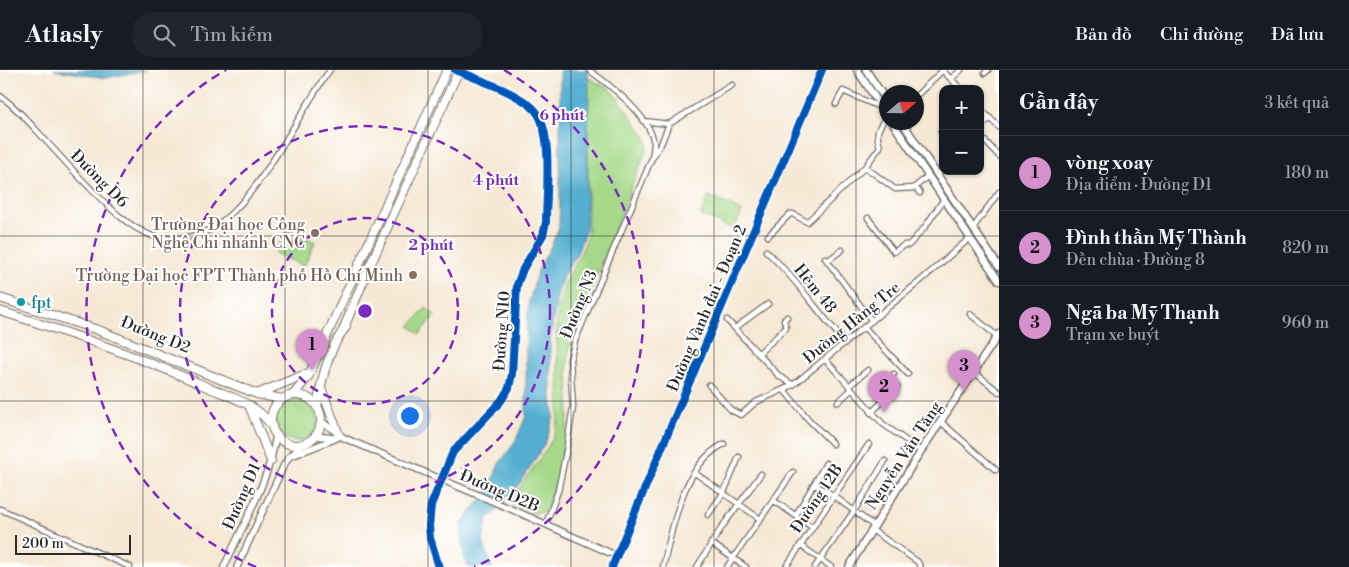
<!DOCTYPE html>
<html lang="vi">
<meta charset="utf-8">
<style>
:root{--surface:#171b24;--page:#20242c;--text:#f1f3f6;--muted:#9ea1a6;--line:#363941;--accent:#d690ce}
body{margin:0;font-family:"Libre Bodoni",serif;background:var(--page);color:var(--text)}
.controls{position:absolute;right:15px;top:15px;display:grid;overflow:hidden;border-radius:10px;box-shadow:0 1px 4px #0004}
.controls button{width:45px;height:45px;display:grid;place-items:center;padding:0;border:0;border-bottom:1px solid var(--line);background:var(--surface);color:var(--text);font:25px sans-serif}
.compass{position:absolute;left:879px;top:15px;width:45px;height:45px;border-radius:50%;background:var(--surface);box-shadow:0 1px 4px #0004;rotate:70deg}
.scale{position:absolute;left:15px;bottom:12px;width:116px;box-sizing:border-box;padding-left:5px;border:2px solid #2b2b2b;border-top:0;font-size:14px;line-height:18px;white-space:nowrap;color:#2b2b2b;-webkit-text-stroke:4px #fff;paint-order:stroke}
.you{position:absolute;left:409px;top:345px;width:18px;height:18px;margin:-12px;border:4px solid #fff;border-radius:50%;background:#1a73e8;box-shadow:0 0 0 8px #1a73e833}
.badge{display:grid;place-items:center;width:32px;height:32px;border-radius:50%;background:var(--accent);color:#111;font-size:16px;font-weight:700}
.pin{position:absolute;translate:-50% -41px;filter:drop-shadow(0 1px 2px #0008)}
.pin::after{content:'';position:absolute;top:26px;width:18px;height:15px;background:inherit;clip-path:polygon(0 0,100% 0,50% 100%)}
.list{margin:0;padding:0;list-style:none}
h2{display:flex;justify-content:space-between;align-items:center;height:65px;margin:0;padding:0 20px;font-size:21px}
h2 small{font-size:16px;font-weight:400;color:var(--muted)}
.list li{display:grid;grid-template-columns:32px 1fr auto;gap:15px;align-items:center;box-sizing:border-box;height:75px;padding:0 20px;border-top:1px solid var(--line)}
.list b{display:block;font-size:19px;white-space:nowrap}
.list p{margin:0;font-size:16px;white-space:nowrap;color:var(--muted)}
.list em{font-size:16px;font-style:normal;color:var(--muted)}
.icon{flex:none;width:28px;height:28px;fill:none;stroke:currentColor;stroke-width:2;stroke-linecap:round;stroke-linejoin:round}
.map{position:relative;flex:none;width:999px;height:497px;overflow:hidden}
header{display:flex;align-items:center;gap:30px;box-sizing:border-box;height:70px;padding:0 25px;background:var(--surface);border-bottom:1px solid var(--line)}
header strong{font-size:24px}
nav{display:flex;gap:28px;margin-inline-start:auto;font-size:18px}
.search{width:350px;height:45px;background:var(--page);display:flex;align-items:center;gap:12px;box-sizing:border-box;padding:0 18px;border-radius:20px;color:var(--muted);font-size:19px}
main{display:flex}
aside{flex:1;background:var(--surface)}
.map>svg:first-child{display:block}
.green{fill:#a5d989;stroke:#68825a}
.water{fill:#52aed0;stroke:#3e6c7e}
.lines{fill:none;stroke-linecap:round;stroke-linejoin:round}
.minor-casing{stroke:#726d66;stroke-width:7}
.tertiary-casing{stroke:#726d66;stroke-width:8}
.secondary-casing{stroke:#726d66;stroke-width:9}
.primary-casing{stroke:#726d66;stroke-width:10}
.minor{stroke:#fff;stroke-width:4.5}
.tertiary{stroke:#fff;stroke-width:5.5}
.secondary{stroke:#fff;stroke-width:6}
.primary{stroke:#fff;stroke-width:8}
.cycleway-casing{stroke:#fff;stroke-width:11}
.cycleway{stroke:#0057b8;stroke-width:8}
.grid{fill:none;stroke:#2b2b2b;stroke-width:1;stroke-opacity:0.55}
.ring{fill:none;stroke:#7b2cbf;stroke-width:2.5;stroke-dasharray:9 6}
.education-dot{fill:#8d6e63;stroke:#fff;stroke-width:2}
.culture-dot{fill:#0f9aa8;stroke:#fff;stroke-width:2}
.labels{text-anchor:middle;stroke-width:4;stroke-linejoin:round;paint-order:stroke}
.street-label{font-size:16px;fill:#2b2b2b;stroke:#fff}
.education-label{font-size:16px;fill:#785e54;stroke:#fff;text-anchor:end}
.culture-label{font-size:16px;fill:#0d838f;stroke:#fff;text-anchor:start}
.centre{fill:#7b2cbf;stroke:#fff;stroke-width:2.5}
.ring-label{font-size:15px;text-anchor:middle;font-weight:bold;fill:#7b2cbf;stroke:#fff;stroke-width:4;stroke-linejoin:round;paint-order:stroke}
</style>
<header>
<strong>Atlasly</strong>
<div class="search"><svg class="icon" aria-label="search" viewBox="0 0 24 24"><circle cx="10" cy="10" r="6"/><path d="M15 15l6 6"/></svg>Tìm kiếm</div>
<nav><a>Bản đồ</a><a>Chỉ đường</a><a>Đã lưu</a></nav>
</header>
<main>
<div class="map">
<svg width="999" height="497" viewBox="0 0 999 497">
<rect width="100%" height="100%" fill="#fff"/>
<filter id="ink" filterUnits="userSpaceOnUse"><feTurbulence type="fractalNoise" baseFrequency=".02" numOctaves="2"/><feDisplacementMap in="SourceGraphic" scale="10" xChannelSelector="R" yChannelSelector="G"/><feConvolveMatrix kernelMatrix="1 2 1 2 8 2 1 2 1" color-interpolation-filters="sRGB"/></filter>
<filter id="wash" filterUnits="userSpaceOnUse"><feTurbulence type="fractalNoise" baseFrequency=".0096" numOctaves="4" result="noise"/><feDisplacementMap in="SourceGraphic" scale="20" xChannelSelector="R" yChannelSelector="G"/><feGaussianBlur stdDeviation="1.12" result="paint"/><feColorMatrix in="noise" values="0 0 0 0 0 0 0 0 0 0 0 0 0 0 0 0 0 1.4 0 .05"/><feComposite in="paint" operator="in"/></filter>
<g filter="url(#wash)">
<rect width="100%" height="100%" fill="#f6e8d4"/>
<path class="green" d="M588,8L610,19L620,31L646,68L648,76L571,270C565,292 569,312 569,335C569,355 556,426 544,442L532,443L511,434C515,427 519,419 524,411C535,394 552,376 557,356C565,314 550,270 561,226C567,203 585,184 588,160Z
M709,126L742,141L734,160L701,145Z
M286,159L315,172L304,196L275,183Z
M426,238L435,245L420,264L410,256Z
M276 350a21 21 0 1 1 42 0a21 21 0 1 1-42 0Z"/>
<path class="water" d="M54,0H147L106,8Z
M560,0H588L589,20L586,159L577,184L563,206L557,227L550,270L551,317L554,346L546,371L533,393L510,428L487,450L483,472L492,497H469L464,487L461,455L489,419L499,394L515,372L526,346V271L529,232L537,202L551,176L559,157L560,128Z"/>
</g>
<g filter="url(#ink)">
<g class="lines">
<defs>
<path id="minor" d="M942,0L961,19
M985,3L988,0
M951,9L961,0
M0,26C15,36 27,50 39,63C56,82 73,101 91,119C109,137 126,155 150,165C160,169 170,169 180,168C188,167 196,166 203,163C255,141 296,45 330,0
M916,26L942,1
M836,34L843,21L882,38
M980,39L999,57
M643,51L669,54
M980,57L990,48
M941,62L943,64
M985,71L999,86
M653,87L661,74L669,54L732,15
M865,97L895,119L915,118
M937,106L943,99
M920,123L915,117L928,106
M868,148L894,182L904,175H909L925,157L944,129
M973,158L999,122
M768,166L790,144H793L807,152L865,97L880,77C875,62 878,59 886,47
M766,181C797,209 818,243 846,273
M825,188L872,251
M827,191L842,180
M970,244L998,267
M727,250L779,306L793,315
M864,257L908,304
M735,258L768,234
M758,284L786,258L784,250L787,247
M825,289L883,354L921,381
M974,302L999,322
M709,315L731,340L741,345L756,332L793,315L919,212L970,168
M849,316L868,300
M784,320L809,350L833,374
M838,332L852,319
M871,343L897,317L890,307L894,304
M941,352L996,400
M695,403L760,449
M814,414L834,426L874,456
M773,430L812,457
M0,439L130,497
M708,445L724,422L739,387
M796,445L826,393
M546,454L558,421L566,382L573,337L570,290L575,271L652,88C653,83 654,78 654,73C650,46 610,15 589,0
M872,460L918,492L920,497
M711,473L746,497
M800,475L831,497
M439,497L430,468L429,456L431,435L453,382L501,331L509,318L512,304L517,215L523,199L543,165L546,152C546,124 554,59 534,39C520,24 476,8 455,0
M612,497L617,486
M663,497C673,457 682,395 724,374
M697,497L722,457L761,404
M727,497L793,402
M786,497L869,374
M815,497L854,441L885,391"/>
<path id="tertiary" d="M321,351L344,368L511,439L617,486L676,344L822,0
M315,366L335,368
M294,385L337,368
M224,497C242,457 271,407 276,364
M237,497L284,395L289,387L305,373"/>
<path id="secondary" d="M857,0L886,44
M866,0L886,30
M892,52L999,211
M902,52L999,197
M849,497L921,381L999,264"/>
<path id="primary" d="M0,228L98,260L257,324L282,329
M0,241C70,263 138,286 205,316C230,327 256,333 272,356
M343,260L368,200L459,0
M321,318L339,365
M257,324L306,304
M293,325L308,307L447,0
M271 350a25 25 0 1 1 50 0a25 25 0 1 1-50 0Z
M249,335L271,391
M317,337C321,311 328,278 346,257"/>
</defs>
<use href="#minor" class="minor-casing"/>
<use href="#tertiary" class="tertiary-casing"/>
<use href="#secondary" class="secondary-casing"/>
<use href="#primary" class="primary-casing"/>
<use href="#minor" class="minor"/>
<use href="#tertiary" class="tertiary"/>
<use href="#secondary" class="secondary"/>
<use href="#primary" class="primary"/>
<defs>
<path id="cycleway" d="M439,497L430,468L429,456L431,435L453,382L501,331L509,318L512,304L517,215L523,199L543,165L546,152C546,124 554,59 534,39C520,24 476,8 455,0
M612,497L676,344L822,0"/>
</defs>
<use href="#cycleway" class="cycleway-casing"/>
<use href="#cycleway" class="cycleway"/>
</g>
</g>
<path class="grid" d="M143,0V497M285,0V497M428,0V497M571,0V497M714,0V497M856,0V497M0,166H999M0,331H999"/>
<g class="ring">
<circle cx="365" cy="241" r="93"/>
<circle cx="365" cy="241" r="185"/>
<path d="M256 497A278 278 0 0 1 226 0M504 0A278 278 0 0 1 474 497"/>
</g>
<g class="education-dot">
<circle cx="315" cy="163" r="5"/>
<circle cx="413" cy="205" r="5"/>
</g>
<circle class="culture-dot" cx="21" cy="232" r="5"/>
<g class="labels">
<g class="street-label">
<text transform="translate(100 108) rotate(45)" y="6">Đường D6</text>
<text transform="translate(816 218) rotate(51)" y="6">Hẻm 48</text>
<text transform="translate(578 234) rotate(-68)" y="6">Đường N3</text>
<text transform="translate(706 238) rotate(-67)" y="6">Đường Vành đai - Đoạn 2</text>
<text transform="translate(851 252) rotate(-39)" y="6">Đường Hàng Tre</text>
<text transform="translate(501 261) rotate(-86)" y="6">Đường N10</text>
<text transform="translate(156 264) rotate(22)" y="6">Đường D2</text>
<text transform="translate(903 385) rotate(-57)" y="6">Nguyễn Văn Tăng</text>
<text transform="translate(500 420) rotate(23)" y="6">Đường D2B</text>
<text transform="translate(241 426) rotate(-66)" y="6">Đường D1</text>
<text transform="translate(816 428) rotate(-56)" y="6">Đường 12B</text>
</g>
<g class="education-label">
<text x="305" y="160">Trường Đại học Công<tspan x="305" dy="18">Nghệ Chi nhánh CNC</tspan></text>
<text x="403" y="211">Trường Đại học FPT Thành phố Hồ Chí Minh</text>
</g>
<g class="culture-label">
<text x="31" y="238">fpt</text>
</g>
</g>
<circle cx="365" cy="241" r="8" class="centre"/>
<g class="ring-label">
<text x="562" y="50">6 phút</text>
<text x="496" y="115">4 phút</text>
<text x="431" y="180">2 phút</text>
</g>
</svg>
<div class="controls">
<button>+</button>
<button>−</button>
</div>
<svg class="compass" viewBox="-18 -18 36 36"><path d="M0-13l5 13h-10z" fill="#e53935"/><path d="M0 13l5-13h-10z" fill="#9ea1a6"/></svg>
<div class="scale">200 m</div>
<div class="you"></div>
<div class="pin badge" style="left:312px;top:300px">1</div>
<div class="pin badge" style="left:884px;top:342px">2</div>
<div class="pin badge" style="left:964px;top:321px">3</div>
</div>
<aside>
<h2>Gần đây<small>3 kết quả</small></h2>
<ul class="list">
<li><span class="badge">1</span><div><b>vòng xoay</b><p>Địa điểm · Đường D1</p></div><em>180 m</em></li>
<li><span class="badge">2</span><div><b>Đình thần Mỹ Thành</b><p>Đền chùa · Đường 8</p></div><em>820 m</em></li>
<li><span class="badge">3</span><div><b>Ngã ba Mỹ Thạnh</b><p>Trạm xe buýt</p></div><em>960 m</em></li>
</ul>
</aside>
</main>
